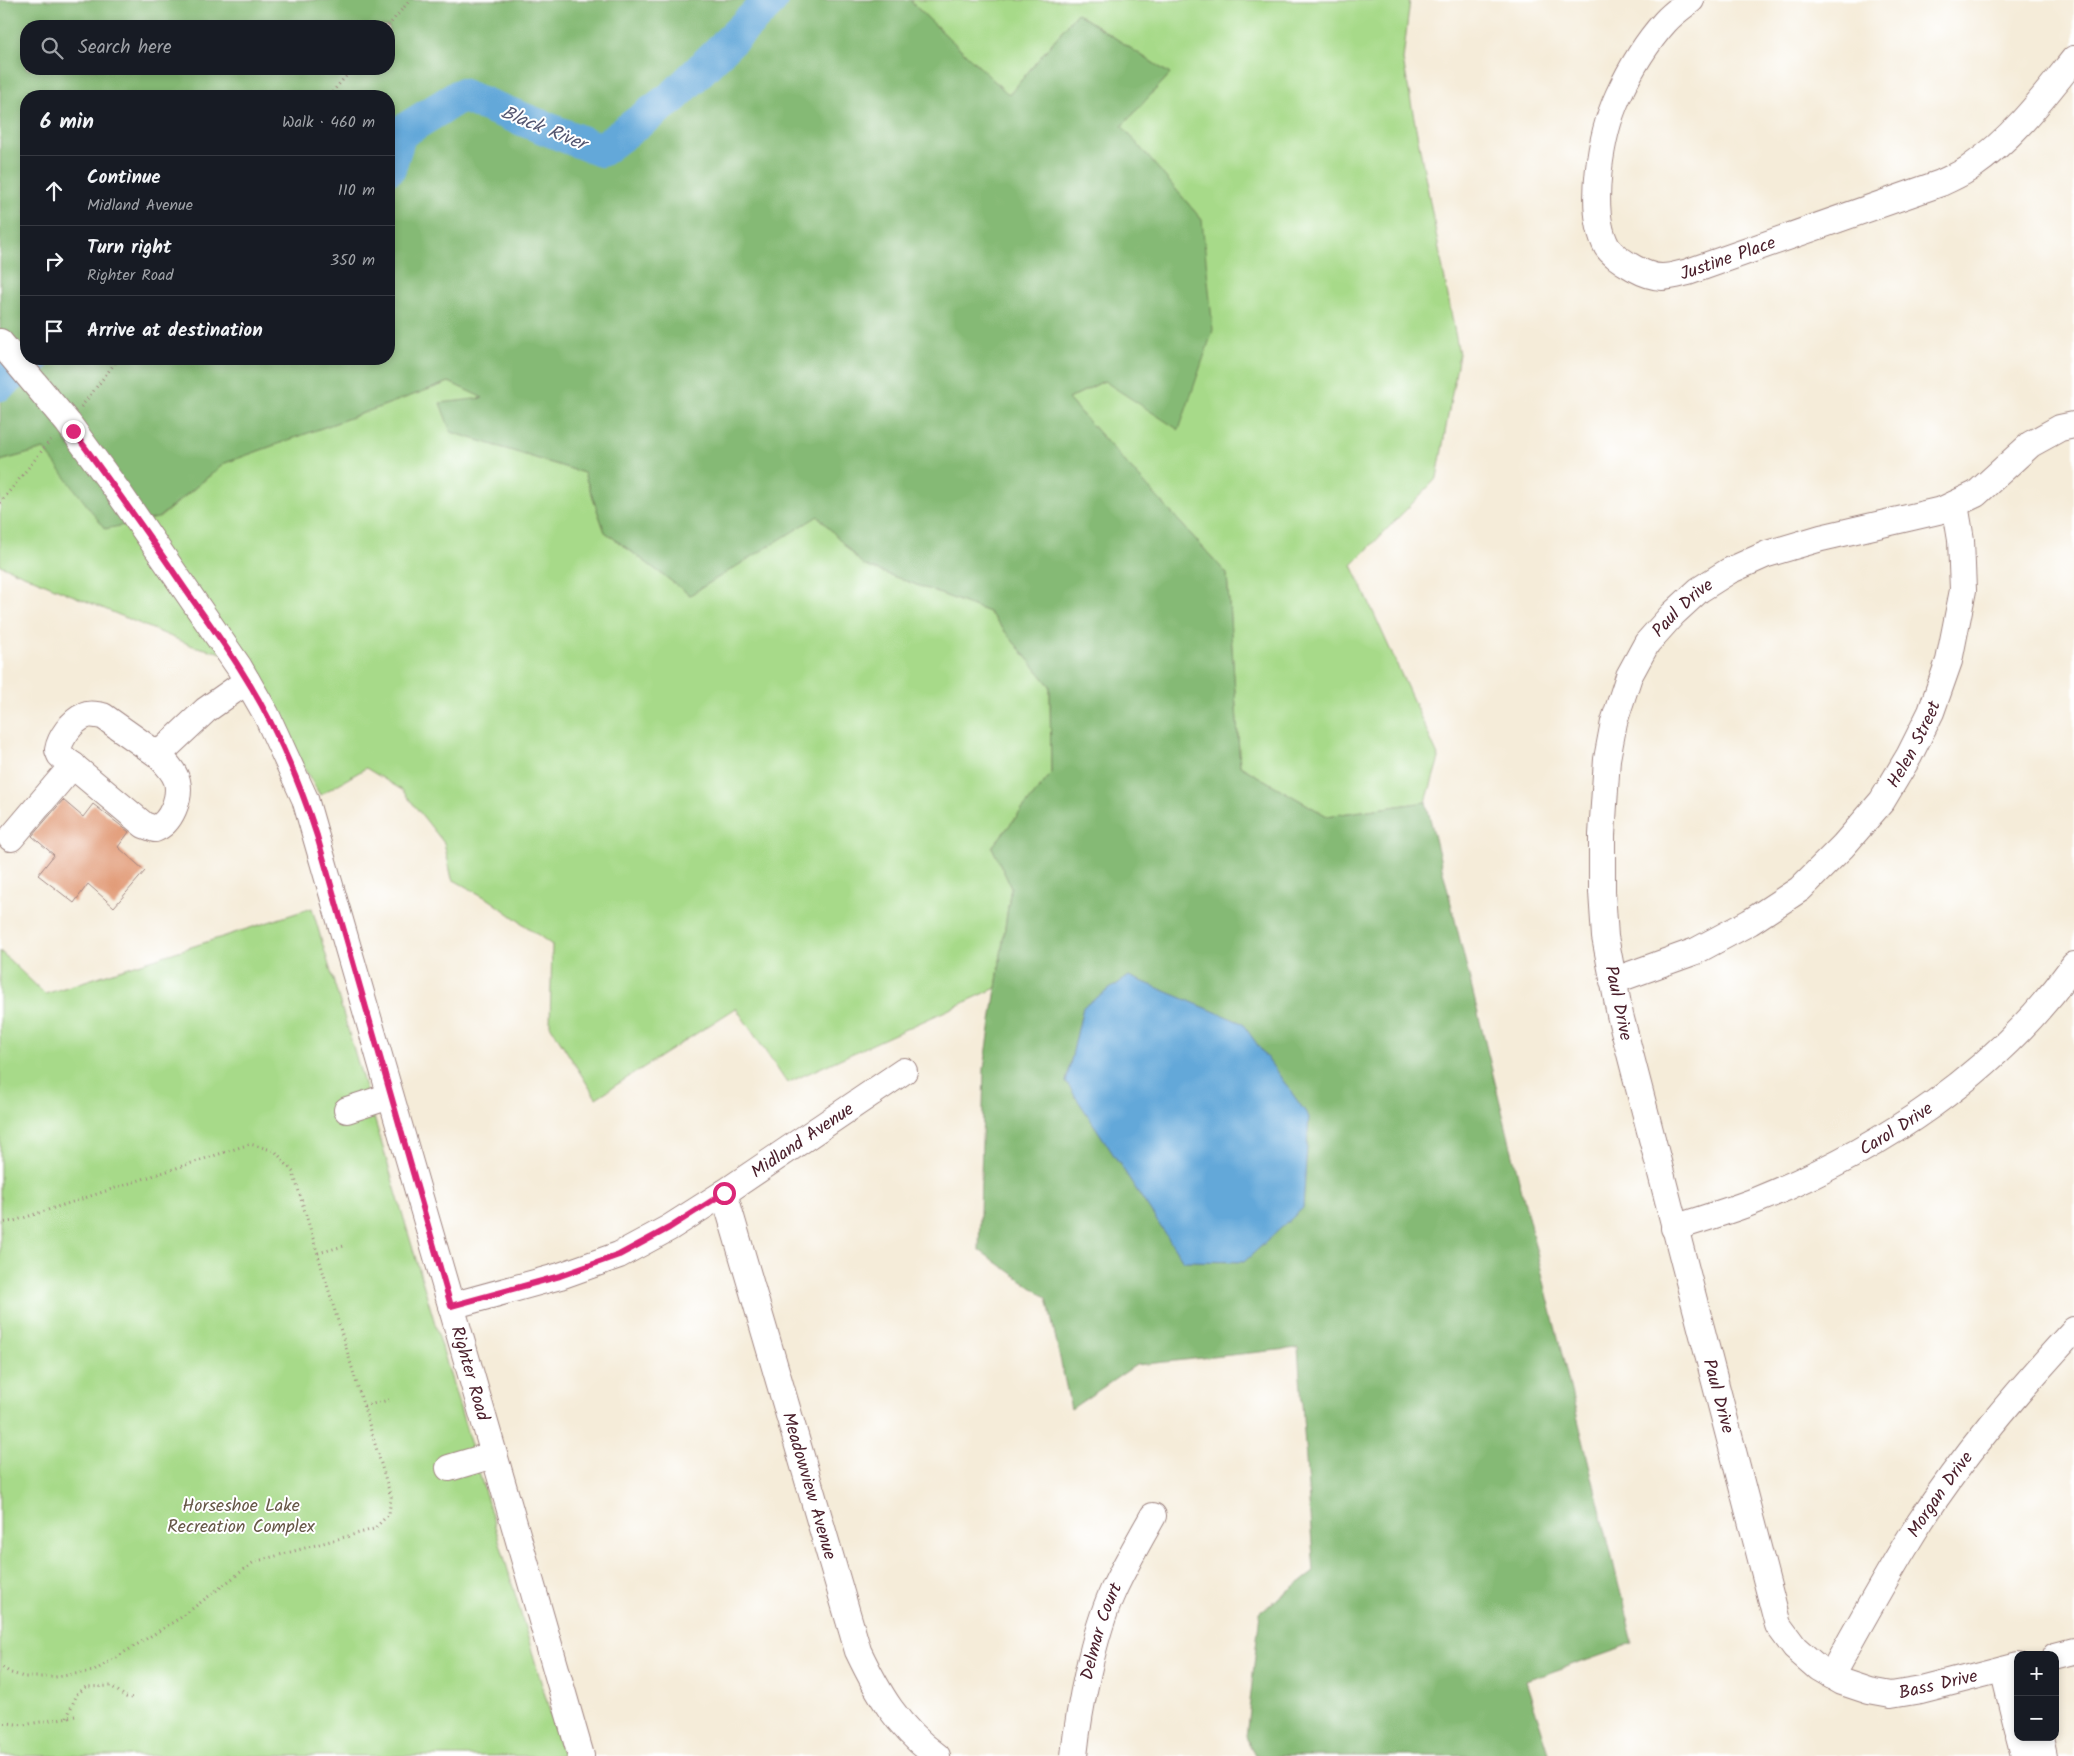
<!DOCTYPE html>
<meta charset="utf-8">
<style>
:root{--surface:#171b24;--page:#20242c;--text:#f1f3f6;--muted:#9ea1a6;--line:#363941}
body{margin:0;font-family:Kalam,sans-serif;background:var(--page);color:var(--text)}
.controls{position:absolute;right:15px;bottom:15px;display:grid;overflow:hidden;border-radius:10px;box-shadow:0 2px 8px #0003}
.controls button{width:45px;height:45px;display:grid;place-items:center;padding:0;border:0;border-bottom:1px solid var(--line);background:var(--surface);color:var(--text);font:25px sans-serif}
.stop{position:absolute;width:15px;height:15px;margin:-11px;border:4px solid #db2777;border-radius:50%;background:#fff}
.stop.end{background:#db2777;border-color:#fff;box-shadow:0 1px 5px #0008}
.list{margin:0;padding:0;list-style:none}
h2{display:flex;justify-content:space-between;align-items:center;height:65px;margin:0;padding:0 20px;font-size:21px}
h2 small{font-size:16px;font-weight:400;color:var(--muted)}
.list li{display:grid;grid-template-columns:32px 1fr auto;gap:15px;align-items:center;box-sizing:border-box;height:70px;padding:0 20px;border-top:1px solid var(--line)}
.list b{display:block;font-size:19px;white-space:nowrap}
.list p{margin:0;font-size:16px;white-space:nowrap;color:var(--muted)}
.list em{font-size:16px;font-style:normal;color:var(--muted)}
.icon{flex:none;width:28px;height:28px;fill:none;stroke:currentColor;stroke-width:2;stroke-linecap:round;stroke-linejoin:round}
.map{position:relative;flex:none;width:2074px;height:1756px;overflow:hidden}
.search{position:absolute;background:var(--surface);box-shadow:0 2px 8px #0003;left:20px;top:20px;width:375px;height:55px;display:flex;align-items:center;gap:12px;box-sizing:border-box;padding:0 18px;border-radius:20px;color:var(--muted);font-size:19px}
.panel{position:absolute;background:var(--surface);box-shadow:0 2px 8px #0003;left:20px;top:90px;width:375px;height:275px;border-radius:20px}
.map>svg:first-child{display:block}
.green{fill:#a7da89;stroke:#787c5a}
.forest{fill:#85ba75;stroke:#686c50;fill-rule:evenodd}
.water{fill:#64a8d9;stroke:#576482}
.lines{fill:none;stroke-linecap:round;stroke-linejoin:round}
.river{stroke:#64a8d9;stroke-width:34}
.building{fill:#e0956f}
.minor-casing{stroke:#a08682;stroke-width:28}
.path{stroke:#a08682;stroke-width:3;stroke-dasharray:1 4;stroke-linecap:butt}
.minor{stroke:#fff;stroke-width:26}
.route{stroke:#db2777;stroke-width:6}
.labels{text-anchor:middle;stroke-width:4;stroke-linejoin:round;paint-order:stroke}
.street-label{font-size:18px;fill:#4a1f2b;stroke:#fff}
.park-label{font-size:18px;fill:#665747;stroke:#fff}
.water-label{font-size:19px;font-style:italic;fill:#545671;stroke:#fff}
</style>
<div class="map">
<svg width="2074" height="1756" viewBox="0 0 2074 1756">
<rect width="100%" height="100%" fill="#fff"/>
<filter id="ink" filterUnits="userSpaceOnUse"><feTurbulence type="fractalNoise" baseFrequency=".02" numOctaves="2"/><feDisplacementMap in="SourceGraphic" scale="10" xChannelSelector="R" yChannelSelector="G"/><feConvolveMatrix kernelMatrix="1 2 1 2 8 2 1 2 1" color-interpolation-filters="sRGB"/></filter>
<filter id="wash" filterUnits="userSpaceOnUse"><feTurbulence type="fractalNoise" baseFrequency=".0096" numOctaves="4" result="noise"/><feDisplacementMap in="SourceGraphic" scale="20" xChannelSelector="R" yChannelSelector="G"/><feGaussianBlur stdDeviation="1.12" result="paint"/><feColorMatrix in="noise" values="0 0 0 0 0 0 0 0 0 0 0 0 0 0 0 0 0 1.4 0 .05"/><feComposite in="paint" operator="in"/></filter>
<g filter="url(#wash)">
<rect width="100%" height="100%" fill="#f5ecd9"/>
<path class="green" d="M912,0H1410L1403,60L1459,354L1437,478L1352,565L1439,758L1426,802L1327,816L1240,766L1227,574L1068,399L1104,381L1202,220L1121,126L1170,74L1077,13L1009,95L912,3Z
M449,382L484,398L452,432L584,473L605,532L690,595L818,515L863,565L989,612L1050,686L1051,774L992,847L1011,887L996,988L787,1083L736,1008L596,1098L550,1025L552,945L490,900L452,879L444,843L402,790L366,768L320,795L239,657L193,646L0,565V461L44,449L159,518L225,463Z
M312,908L563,1756H0V951L45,994Z"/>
<path class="forest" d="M0,0H912V3L1009,95L1077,13L1170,74L1122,126L1202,220L1213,330L1179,430L1104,381L1068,399L1227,574L1240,766L1327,816L1426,802L1633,1643L1526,1681L1550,1756H1255L1246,1737L1260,1612L1314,1572L1298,1348L1136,1365L1071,1409L1047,1298L979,1250L984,1069L1011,887L992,847L1051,774L1050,686L989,612L863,565L818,516L690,595L605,532L584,473L451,432L440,403L483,398L449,382L225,463L158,518L105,529L44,449L0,461ZM26,26H389V69H26ZM26,96H389V359H26Z"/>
<path class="water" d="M1129,976L1242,1023L1309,1117L1303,1208L1244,1262L1183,1261L1066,1082L1083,1007Z"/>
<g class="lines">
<path class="river" d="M389,168L400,133L461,95L601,150L674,96L771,0
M0,384L33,359"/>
</g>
<g id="blocks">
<path class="building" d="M63,800L83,817L93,804L129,832L118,847L145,871L114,907L88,884L74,903L38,875L54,855L32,836Z"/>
</g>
</g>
<g filter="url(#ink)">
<use href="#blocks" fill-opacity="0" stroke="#a08682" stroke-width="1"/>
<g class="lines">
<defs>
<g id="minor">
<path id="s1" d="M1691,0C1682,7 1672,14 1665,22C1646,43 1630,70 1618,96C1601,133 1587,210 1607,247C1613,256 1625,263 1634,268C1643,273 1652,277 1662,277C1670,277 1680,274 1688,272L1941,183C1951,178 1962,174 1971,167C2013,138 2043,98 2074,59"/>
<path id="s2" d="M0,342L68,423L119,493L239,667L266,714L305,799L581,1756"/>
<path d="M158,755C166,763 174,771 177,781C181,798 171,823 155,829L144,825L60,755L58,750C60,738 72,721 84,716C90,713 96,715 103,716L158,755L206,710L247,681"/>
<path d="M11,838L73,765"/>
<path id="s3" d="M1613,981L1696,951L1750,922L1800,889L1843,846L1882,801L1909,756L1931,712L1949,661L1963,590L1961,540L1955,504"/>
<path d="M347,1110L390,1096"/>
<path id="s4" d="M724,1193L858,1651C878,1693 898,1728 937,1756"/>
<path id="s5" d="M1674,1228C1701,1219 1730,1211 1757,1200C1880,1150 1996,1074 2074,965"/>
<path id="s6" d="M451,1306L560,1276L619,1255L669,1228L724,1193L904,1071"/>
<path d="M449,1468L493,1455"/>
<path d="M2055,1656L2074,1651"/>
<path id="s7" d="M2018,1665L1921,1690L1891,1695L1869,1691L1842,1682L1818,1668L1795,1648L1778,1625L1620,1015L1605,937L1602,892V835L1607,759L1614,722L1629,676L1647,643L1673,614L1699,590L1729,571L1767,554L1821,538L1942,510L1976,494L2031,444L2060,428L2074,425"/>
<path d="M2003,1669L2018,1730"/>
<path id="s8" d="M1831,1676C1859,1625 1887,1574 1918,1525C1963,1455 2018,1391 2074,1330"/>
<path d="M2019,1737L2024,1756"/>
<path d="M2041,1737L2045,1756"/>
<path id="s9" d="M1074,1756C1079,1708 1093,1635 1113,1591C1125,1565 1139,1541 1153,1516"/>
</g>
</defs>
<use href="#minor" class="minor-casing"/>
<path class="path" d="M388,26L410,0
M329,96L352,69
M81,407L118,359
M0,503L53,437
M0,1223L14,1221L250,1144L275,1151L293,1172L391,1497L389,1514L374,1529L254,1562L180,1618L94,1671L55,1677H24L11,1673L0,1666
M318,1253L344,1246
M364,1406L389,1400
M67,1717L77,1694L86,1687L111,1686L126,1697L133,1698
M0,1722L23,1725L75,1716"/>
<use href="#minor" class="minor"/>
</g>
</g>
<g class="lines" filter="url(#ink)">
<path class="route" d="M73,431C110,481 146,531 181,583C200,611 221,638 239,667C273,720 298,777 317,836L451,1306L560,1276L619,1255L669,1228L724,1193"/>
</g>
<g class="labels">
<g class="street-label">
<text dy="6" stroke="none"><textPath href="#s1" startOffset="410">Justine Place</textPath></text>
<text dy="6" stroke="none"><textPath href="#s7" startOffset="1330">Paul Drive</textPath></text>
<text dy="6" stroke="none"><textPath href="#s3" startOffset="395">Helen Street</textPath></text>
<text transform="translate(1619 1003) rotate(78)" y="6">Paul Drive</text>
<text dy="6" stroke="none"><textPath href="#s5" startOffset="244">Carol Drive</textPath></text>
<text dy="6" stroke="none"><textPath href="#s6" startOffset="392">Midland Avenue</textPath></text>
<text dy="6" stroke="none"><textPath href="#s2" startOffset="1149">Righter Road</textPath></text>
<text transform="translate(1719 1396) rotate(75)" y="6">Paul Drive</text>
<text dy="6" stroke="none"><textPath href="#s4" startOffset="305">Meadowview Avenue</textPath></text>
<text dy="6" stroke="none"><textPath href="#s8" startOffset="212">Morgan Drive</textPath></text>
<text dy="6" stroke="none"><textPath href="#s9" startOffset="128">Delmar Court</textPath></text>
<text transform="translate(1938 1684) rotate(-13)" y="6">Bass Drive</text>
</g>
<g class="park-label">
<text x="241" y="1511">Horseshoe Lake<tspan x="241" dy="21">Recreation Complex</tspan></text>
</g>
<g class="water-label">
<text transform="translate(544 127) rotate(22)" y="7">Black River</text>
</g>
</g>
</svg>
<div class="controls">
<button>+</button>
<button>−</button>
</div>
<div class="stop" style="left:724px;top:1193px"></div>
<div class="stop end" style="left:73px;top:431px"></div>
<div class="search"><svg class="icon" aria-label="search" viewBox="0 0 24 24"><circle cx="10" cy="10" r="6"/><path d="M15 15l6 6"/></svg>Search here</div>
<section class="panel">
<h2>6 min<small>Walk · 460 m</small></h2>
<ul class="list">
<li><svg class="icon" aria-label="ahead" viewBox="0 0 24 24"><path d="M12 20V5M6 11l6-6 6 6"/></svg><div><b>Continue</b><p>Midland Avenue</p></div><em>110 m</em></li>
<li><svg class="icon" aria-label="right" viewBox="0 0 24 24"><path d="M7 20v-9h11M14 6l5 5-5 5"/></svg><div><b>Turn right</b><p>Righter Road</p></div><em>350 m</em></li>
<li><svg class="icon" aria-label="arrive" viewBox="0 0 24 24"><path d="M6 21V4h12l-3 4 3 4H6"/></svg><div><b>Arrive at destination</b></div></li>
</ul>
</section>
</div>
